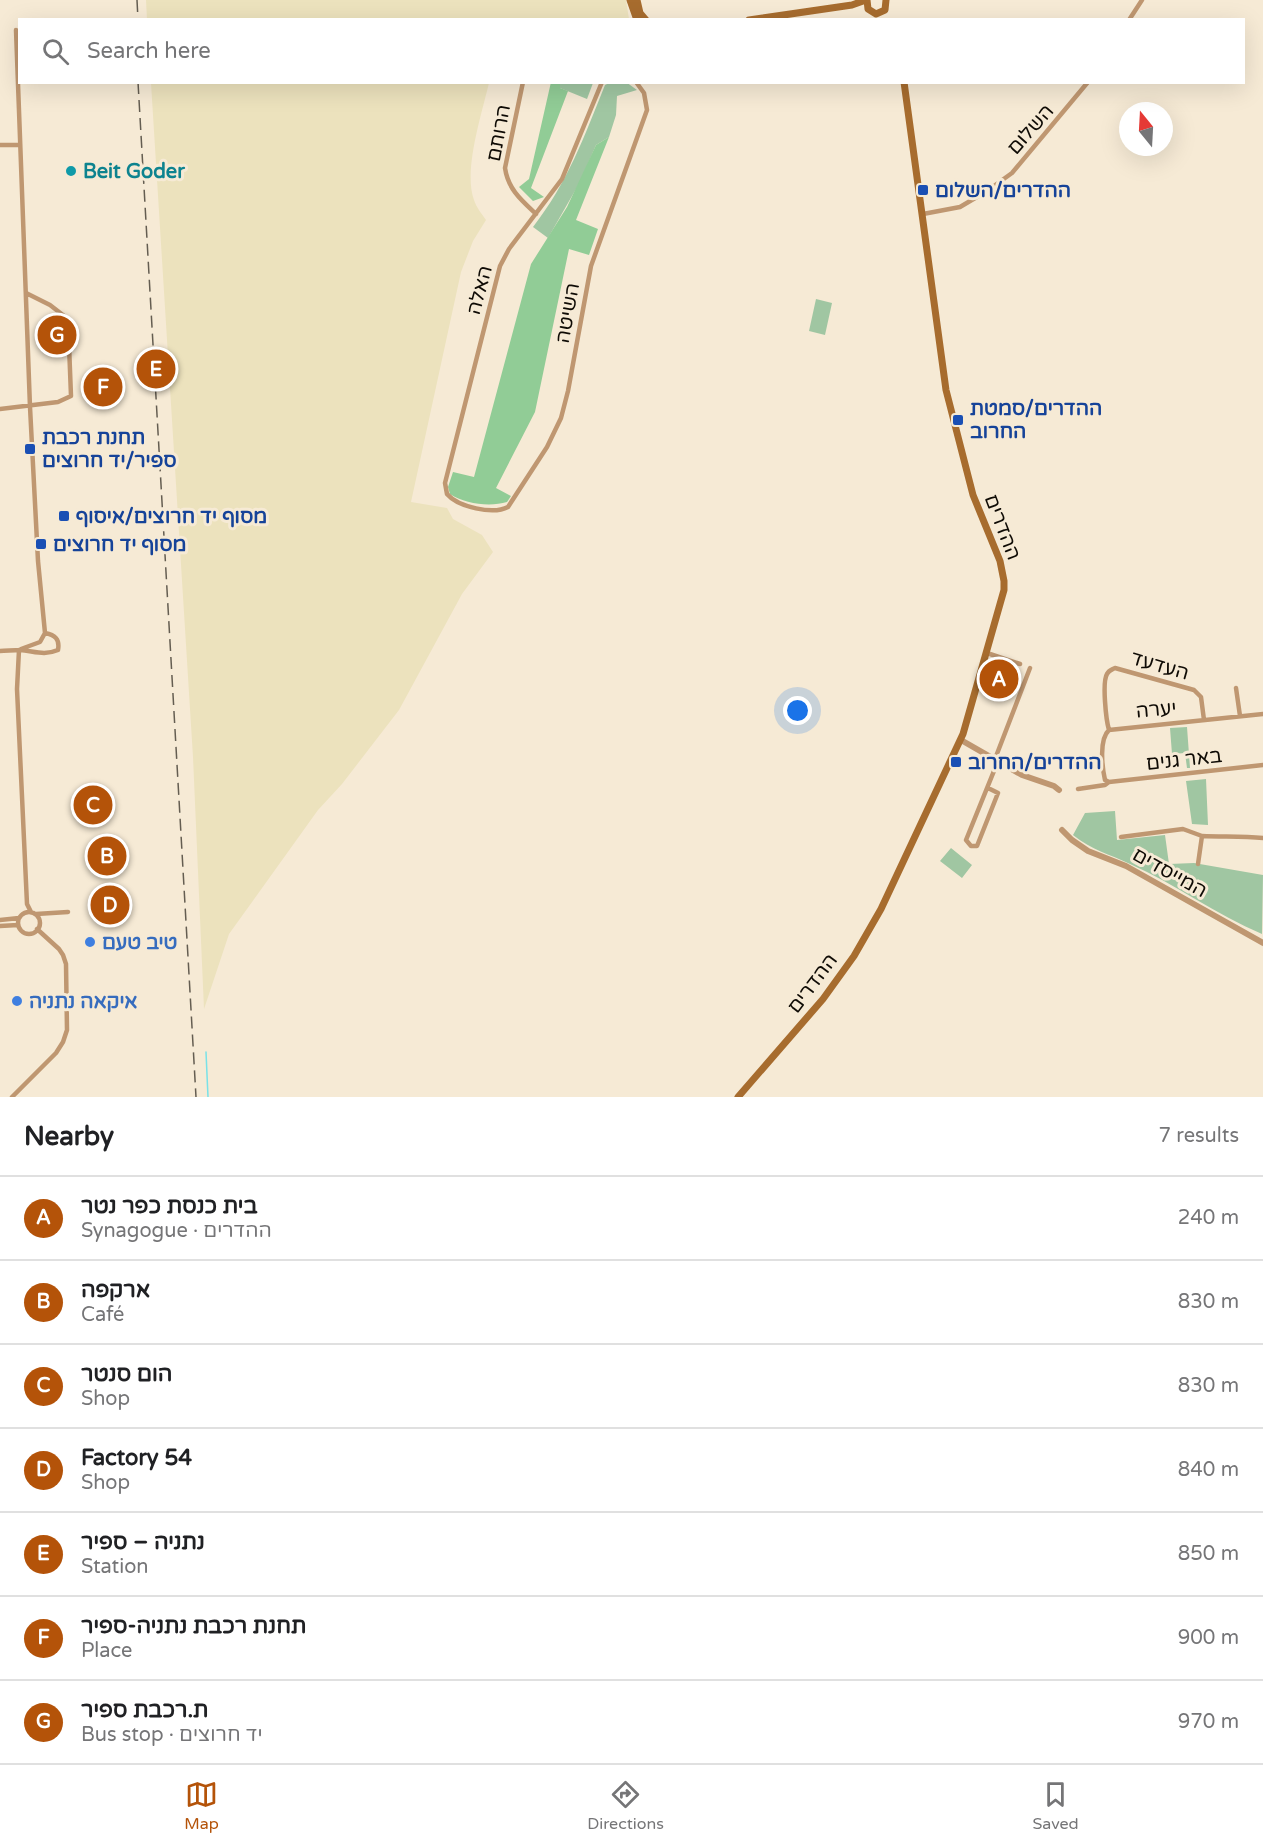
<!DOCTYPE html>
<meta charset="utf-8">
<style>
:root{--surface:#fff;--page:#f6f6f6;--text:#202124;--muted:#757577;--line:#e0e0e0;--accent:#b45309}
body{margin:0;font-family:"Varela Round","Noto Sans Hebrew",sans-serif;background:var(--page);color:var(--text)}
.compass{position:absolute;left:1119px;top:102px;width:54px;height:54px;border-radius:50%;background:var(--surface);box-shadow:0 6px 24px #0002;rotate:342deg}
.you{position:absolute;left:798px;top:711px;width:21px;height:21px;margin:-15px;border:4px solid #fff;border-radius:50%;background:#1a73e8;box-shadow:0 0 0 9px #1a73e833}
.badge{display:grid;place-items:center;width:39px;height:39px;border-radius:50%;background:var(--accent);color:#fff;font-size:20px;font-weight:700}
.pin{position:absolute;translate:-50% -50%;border:3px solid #fff;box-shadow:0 2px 6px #0006}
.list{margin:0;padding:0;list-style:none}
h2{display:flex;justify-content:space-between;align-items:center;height:78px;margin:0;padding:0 24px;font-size:26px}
h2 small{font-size:20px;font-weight:400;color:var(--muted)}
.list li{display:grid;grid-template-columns:39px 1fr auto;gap:18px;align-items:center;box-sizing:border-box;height:84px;padding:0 24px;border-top:2px solid var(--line)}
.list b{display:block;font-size:22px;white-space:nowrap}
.list p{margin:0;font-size:20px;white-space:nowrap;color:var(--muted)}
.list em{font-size:20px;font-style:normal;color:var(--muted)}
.icon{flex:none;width:33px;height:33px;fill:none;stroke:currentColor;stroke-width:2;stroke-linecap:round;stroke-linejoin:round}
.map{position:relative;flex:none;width:1263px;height:1097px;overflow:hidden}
.search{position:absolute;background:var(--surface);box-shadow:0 6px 24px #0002;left:18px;right:18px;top:18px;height:66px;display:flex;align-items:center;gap:15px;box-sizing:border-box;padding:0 21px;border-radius:0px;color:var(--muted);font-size:22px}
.sheet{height:666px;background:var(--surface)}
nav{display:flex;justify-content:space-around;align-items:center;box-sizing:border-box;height:84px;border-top:2px solid var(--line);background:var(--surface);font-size:16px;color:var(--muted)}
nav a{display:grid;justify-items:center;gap:3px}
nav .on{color:var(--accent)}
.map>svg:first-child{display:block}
.green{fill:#a0c6a2}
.forest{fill:#91cc96}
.sand{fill:#ece2bd}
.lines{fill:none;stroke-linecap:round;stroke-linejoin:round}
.stream{stroke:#79e2e8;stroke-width:1.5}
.minor{stroke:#bf9771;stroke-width:4.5}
.tertiary{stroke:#bf9771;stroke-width:6}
.secondary{stroke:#a76c2e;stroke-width:7}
.rail{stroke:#645d51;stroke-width:1.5;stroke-dasharray:12 6;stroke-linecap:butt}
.culture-dot{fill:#0f9aa8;stroke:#f6ead5;stroke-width:2}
.transit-dot{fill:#1a4fb4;stroke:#f6ead5;stroke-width:2}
.shop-dot{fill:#3f7fe0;stroke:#f6ead5;stroke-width:2}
.labels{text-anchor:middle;stroke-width:6;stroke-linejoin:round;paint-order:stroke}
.street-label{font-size:20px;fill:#0f0b05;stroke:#f6ead5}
.culture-label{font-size:20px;font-weight:bold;fill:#0d838f;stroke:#f6ead5;text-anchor:start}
.transit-label{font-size:20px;font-weight:bold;fill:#164399;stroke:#f6ead5;text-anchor:start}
.shop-label{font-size:20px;font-weight:bold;fill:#366cbe;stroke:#f6ead5;text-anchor:start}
</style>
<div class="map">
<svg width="1263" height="1097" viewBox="0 0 1263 1097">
<rect width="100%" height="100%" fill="#f6ead5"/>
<path class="green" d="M626,82L637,90L617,96L616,115L609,137L596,145L580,182L548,238L533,227C568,182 584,137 605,85L609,83Z
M560,83H593L587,99L560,88Z
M816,299L832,303L825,335L809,331Z
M1187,727L1190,768H1187L1185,753L1172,754L1170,728Z
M1206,779L1208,825L1192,824L1186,781Z
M1115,811L1117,840L1165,835L1169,864L1194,863L1263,875L1262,934C1216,915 1176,884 1130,864C1109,854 1092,850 1073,835L1085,813Z
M951,848L972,865L962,878L940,861Z"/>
<path class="forest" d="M551,82L560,83V88L568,91L531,188L544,197L533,201L519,187L529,179Z
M609,137L576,220L598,229L589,255L569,249L535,412L496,488L511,496L507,502C490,507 465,504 450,494L448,487L453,472L474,477L531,264L567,207L596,145Z"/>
<path class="sand" d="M146,0H626L629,19L147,20Z
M151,83H489C482,113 463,171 474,200C476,207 482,214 486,220L473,241L461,272L411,502L447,508L453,519L482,535L493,552L462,594L399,710L342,784L318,810L229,934L204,1009L193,757Z"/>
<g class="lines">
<path class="stream" d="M206,1052L208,1097"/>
<path class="minor" d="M1129,20L1142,0
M16,30L30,407L38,561L45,633
M523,82L505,168C508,189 521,200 536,214
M602,82L562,179L509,249L500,266L445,483L447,494C458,507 493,515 508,507L547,447L561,418L568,391L591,266L647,110L644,93L636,82
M0,145H20
M923,214L960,207L987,191L1012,173L1088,82
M0,409L58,402L71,396L68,319L50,305L26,293
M21,649L40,642L45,633
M19,650L17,689L27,904L31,912
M0,651C6,651 13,650 20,650C34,651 44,656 58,650C60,639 55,635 45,633
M987,653L1020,664
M1236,688L1240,716
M1109,730C1106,720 1102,682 1107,674C1109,670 1111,670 1115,668L1194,690L1201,697L1204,720
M995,759L1030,668
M1109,782L1105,780C1102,767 1099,739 1109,730L1263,714
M988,788L998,793L977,846H971L966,840L998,761
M1078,789L1105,785L1109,782L1263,765
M1121,837L1183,829L1202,836
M1198,864L1202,836C1223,837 1242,836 1263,838
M18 923a11 11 0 1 1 22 0a11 11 0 1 1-22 0Z
M36,914L68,912
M0,920L19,918
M0,926L18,925
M12,1097L56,1053L63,1042L67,1030L66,964L63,955L59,949L37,929"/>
<path class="tertiary" d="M961,740L1022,775L1054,786L1059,790
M1062,830L1072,840L1088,851L1126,866L1263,943"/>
<path class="secondary" d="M630,0L637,20
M637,0L640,13L646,20
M867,0L868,9L876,14L885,10L886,0
M749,20L852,5L866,0
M738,1097L823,999L854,956L881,909L963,734L1004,590V581L1000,561L973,495L946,390L904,82"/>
<path class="rail" d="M137,0L138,20
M138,82L196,1097"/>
</g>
<circle class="culture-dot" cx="71" cy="171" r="6"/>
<g class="transit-dot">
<rect x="917" y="184" width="12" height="12" rx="3"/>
<rect x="952" y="414" width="12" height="12" rx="3"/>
<rect x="24" y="443" width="12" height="12" rx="3"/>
<rect x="58" y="510" width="12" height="12" rx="3"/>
<rect x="35" y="538" width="12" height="12" rx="3"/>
<rect x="950" y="756" width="12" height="12" rx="3"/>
</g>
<g class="shop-dot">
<circle cx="90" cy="942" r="6"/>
<circle cx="17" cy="1001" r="6"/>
</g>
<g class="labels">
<g class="street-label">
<text transform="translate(1030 129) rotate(-49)" y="7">השלום</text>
<text transform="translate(498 133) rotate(-79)" y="7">הרותם</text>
<text transform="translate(479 290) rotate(-75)" y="7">האלה</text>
<text transform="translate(567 313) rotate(-80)" y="7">השיטה</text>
<text transform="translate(1003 527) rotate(69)" y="7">ההדרים</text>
<text transform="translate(1160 665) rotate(16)" y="7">העדעד</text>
<text transform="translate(1156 709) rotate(-5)" y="7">יערה</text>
<text transform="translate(1184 759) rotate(-6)" y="7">באר גנים</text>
<text transform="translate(1170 872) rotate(29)" y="7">המייסדים</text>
<text transform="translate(812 983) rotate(-53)" y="7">ההדרים</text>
</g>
<g class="culture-label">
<text x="83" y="178">Beit Goder</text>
</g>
<g class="transit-label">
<text x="935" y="197">ההדרים/השלום</text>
<text x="970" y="415">ההדרים/סמטת<tspan x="970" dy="23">החרוב</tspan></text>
<text x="42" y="444">תחנת רכבת<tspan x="42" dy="23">ספיר/יד חרוצים</tspan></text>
<text x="76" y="523">מסוף יד חרוצים/איסוף</text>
<text x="53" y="551">מסוף יד חרוצים</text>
<text x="968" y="769">ההדרים/החרוב</text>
</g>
<g class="shop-label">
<text x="102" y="949">טיב טעם</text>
<text x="29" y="1008">איקאה נתניה</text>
</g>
</g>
</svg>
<svg class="compass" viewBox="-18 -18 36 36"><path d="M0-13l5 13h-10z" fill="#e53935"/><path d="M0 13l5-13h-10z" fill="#757577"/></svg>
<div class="you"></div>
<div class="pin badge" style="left:999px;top:679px">A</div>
<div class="pin badge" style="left:107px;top:856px">B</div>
<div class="pin badge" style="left:93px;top:805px">C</div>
<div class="pin badge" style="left:110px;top:905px">D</div>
<div class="pin badge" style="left:156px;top:369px">E</div>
<div class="pin badge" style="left:103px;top:387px">F</div>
<div class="pin badge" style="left:57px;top:335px">G</div>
<div class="search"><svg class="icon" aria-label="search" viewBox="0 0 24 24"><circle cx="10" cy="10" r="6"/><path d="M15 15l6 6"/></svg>Search here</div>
</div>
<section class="sheet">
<h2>Nearby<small>7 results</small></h2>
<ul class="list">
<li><span class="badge">A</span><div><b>בית כנסת כפר נטר</b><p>Synagogue · ההדרים</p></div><em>240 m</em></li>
<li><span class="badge">B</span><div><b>ארקפה</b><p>Café</p></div><em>830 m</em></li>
<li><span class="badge">C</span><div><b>הום סנטר</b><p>Shop</p></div><em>830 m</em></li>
<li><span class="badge">D</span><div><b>Factory 54</b><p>Shop</p></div><em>840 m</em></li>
<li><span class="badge">E</span><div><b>נתניה – ספיר</b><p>Station</p></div><em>850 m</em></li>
<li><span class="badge">F</span><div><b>תחנת רכבת נתניה-ספיר</b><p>Place</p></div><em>900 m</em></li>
<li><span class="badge">G</span><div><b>ת.רכבת ספיר</b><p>Bus stop · יד חרוצים</p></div><em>970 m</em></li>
</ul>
</section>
<nav>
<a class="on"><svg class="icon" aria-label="map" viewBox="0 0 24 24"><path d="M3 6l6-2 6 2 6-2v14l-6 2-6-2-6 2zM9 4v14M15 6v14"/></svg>Map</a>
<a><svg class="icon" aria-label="directions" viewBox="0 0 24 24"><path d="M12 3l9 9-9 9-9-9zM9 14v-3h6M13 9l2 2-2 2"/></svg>Directions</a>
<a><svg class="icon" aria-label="saved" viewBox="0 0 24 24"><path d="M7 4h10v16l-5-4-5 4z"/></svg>Saved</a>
</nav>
